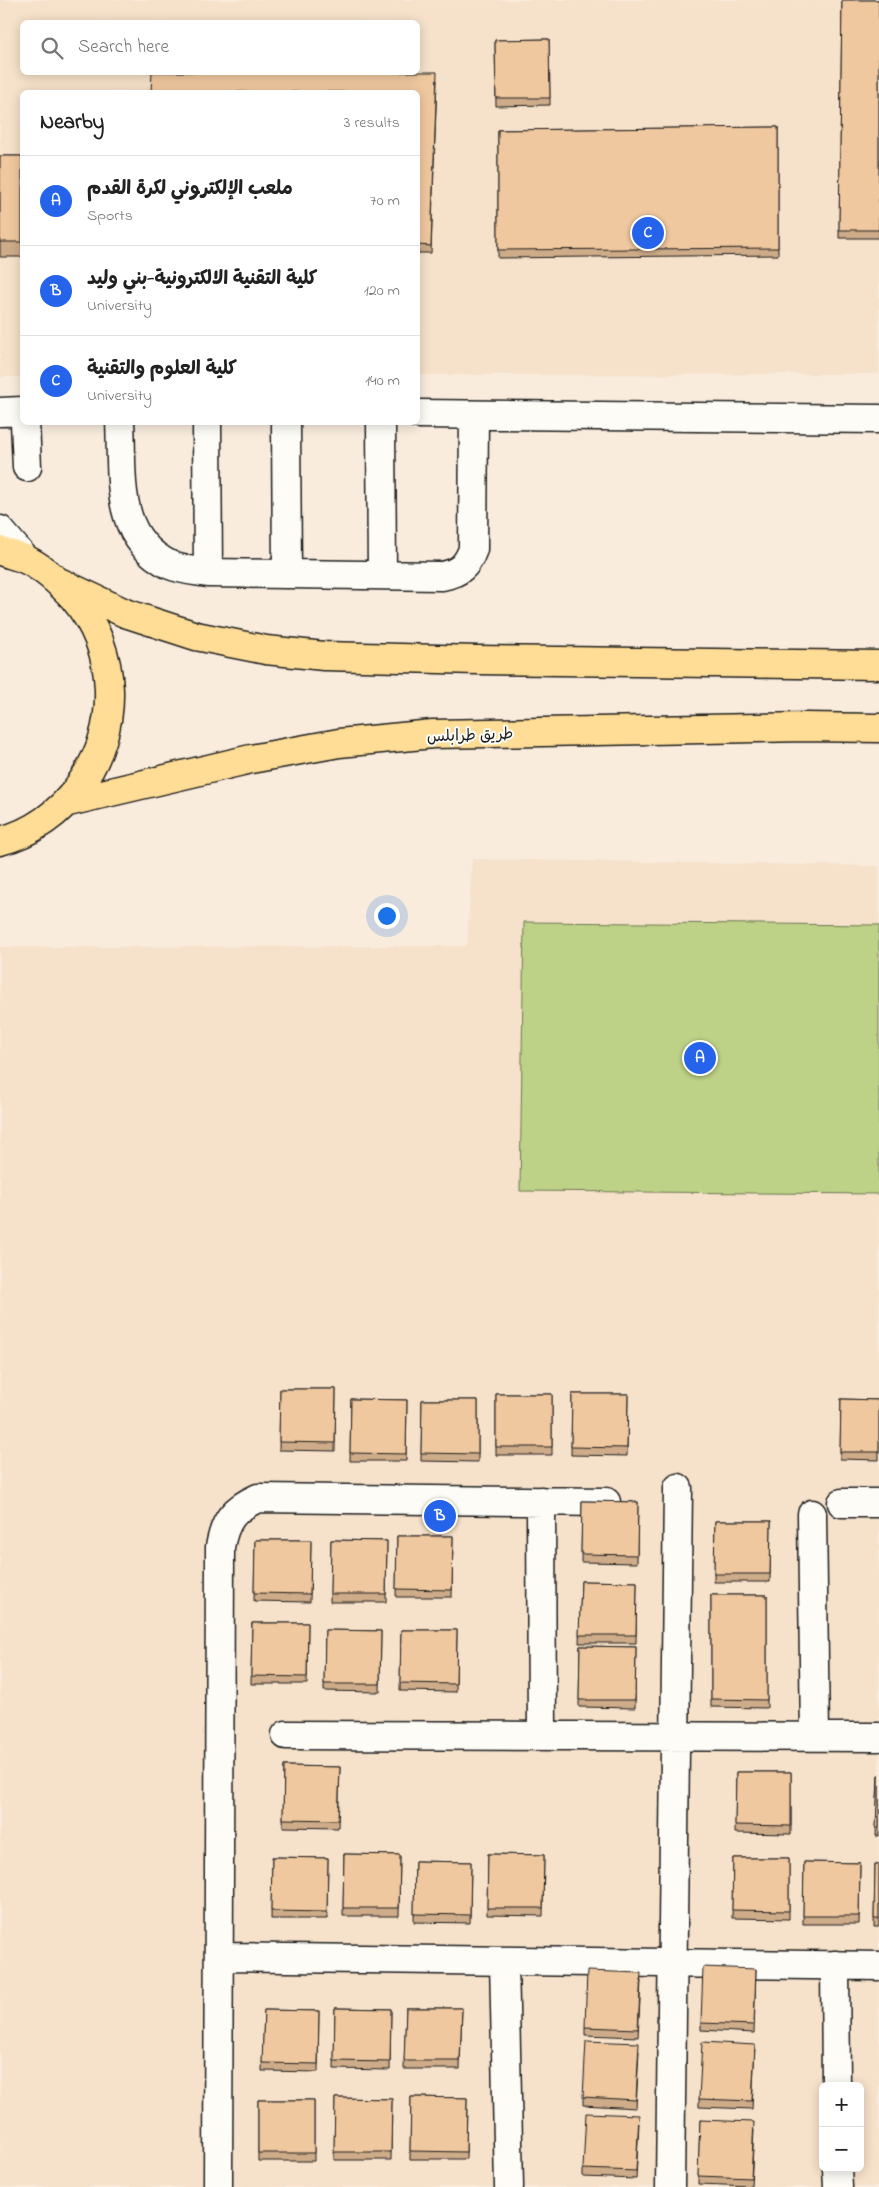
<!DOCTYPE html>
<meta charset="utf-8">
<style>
:root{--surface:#fff;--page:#f6f6f6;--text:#222;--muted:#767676;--line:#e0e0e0;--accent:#2563eb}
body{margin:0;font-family:"Indie Flower","Playpen Sans Arabic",sans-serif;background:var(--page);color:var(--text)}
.controls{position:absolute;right:15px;bottom:15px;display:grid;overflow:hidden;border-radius:8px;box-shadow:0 2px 12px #0003}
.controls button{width:45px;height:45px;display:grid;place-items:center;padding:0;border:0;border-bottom:1px solid var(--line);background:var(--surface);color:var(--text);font:25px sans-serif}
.you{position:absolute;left:386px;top:915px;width:18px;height:18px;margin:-12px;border:4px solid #fff;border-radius:50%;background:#1a73e8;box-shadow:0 0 0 8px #1a73e833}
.badge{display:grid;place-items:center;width:32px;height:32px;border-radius:50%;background:var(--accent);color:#fff;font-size:16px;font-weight:700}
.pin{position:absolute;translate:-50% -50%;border:2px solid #fff;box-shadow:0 1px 5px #0006}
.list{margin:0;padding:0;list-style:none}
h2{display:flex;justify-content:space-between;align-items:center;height:65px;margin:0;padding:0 20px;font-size:21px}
h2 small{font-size:16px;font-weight:400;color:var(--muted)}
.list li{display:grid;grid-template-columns:32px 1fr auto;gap:15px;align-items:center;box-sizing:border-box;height:90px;padding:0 20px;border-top:1px solid var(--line)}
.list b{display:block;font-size:19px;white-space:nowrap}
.list p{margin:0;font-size:16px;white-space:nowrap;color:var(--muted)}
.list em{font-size:16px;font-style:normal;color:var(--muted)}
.icon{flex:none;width:28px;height:28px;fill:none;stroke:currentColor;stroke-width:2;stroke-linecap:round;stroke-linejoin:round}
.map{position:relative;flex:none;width:879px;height:2187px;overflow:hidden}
.search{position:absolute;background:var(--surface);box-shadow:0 2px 12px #0003;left:20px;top:20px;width:400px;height:55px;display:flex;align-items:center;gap:12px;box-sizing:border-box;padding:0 18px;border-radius:8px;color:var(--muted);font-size:19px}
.panel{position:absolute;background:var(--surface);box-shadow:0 2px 12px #0003;left:20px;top:90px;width:400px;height:335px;border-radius:8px}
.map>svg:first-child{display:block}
.built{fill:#f6e1ca;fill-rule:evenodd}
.green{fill:#bed287;stroke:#6d7752}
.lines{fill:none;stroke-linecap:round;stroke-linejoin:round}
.minor-casing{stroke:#1c1c1c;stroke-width:31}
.highway-casing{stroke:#1c1c1c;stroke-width:31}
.minor{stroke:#fdfcf7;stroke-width:28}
.highway{stroke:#ffdd96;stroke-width:28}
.wall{fill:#ceac89;stroke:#1c1c1c}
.building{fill:#efc89f;stroke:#1c1c1c}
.labels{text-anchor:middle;stroke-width:4;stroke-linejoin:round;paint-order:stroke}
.street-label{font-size:16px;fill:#1c1c1c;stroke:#fdfcf7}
</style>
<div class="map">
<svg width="879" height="2187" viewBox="0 0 879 2187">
<rect width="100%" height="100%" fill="#f9ecdd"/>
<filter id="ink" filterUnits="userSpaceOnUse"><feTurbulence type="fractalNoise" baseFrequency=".02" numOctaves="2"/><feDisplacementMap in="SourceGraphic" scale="10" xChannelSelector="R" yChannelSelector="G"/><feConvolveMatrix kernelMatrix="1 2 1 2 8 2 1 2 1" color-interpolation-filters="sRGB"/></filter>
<g filter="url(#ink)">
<path class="built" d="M0,0H879V374L418,375V92H22V377H0ZM22,22H418V72H22Z
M472,859L879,866V2187H0V947L467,946ZM823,2086H860V2168H823Z"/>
<path class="green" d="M524,922L879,925V1194L520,1191Z"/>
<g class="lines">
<defs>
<path id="minor" d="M0,412L22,411
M418,414L879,419
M25,422L27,467
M120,422C123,477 113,537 170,565C181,570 196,571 208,573L442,576C459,573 467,566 473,549L474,415
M207,422L208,573
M286,422L287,574
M381,422L382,575
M0,530L25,559
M541,1501L542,1736
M842,1503H879
M812,1514L815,1736
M286,1735L879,1737
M219,1957L879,1966
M504,1961L509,2187
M835,1965L836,2086
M837,2168L838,2187
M218,2187L220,1547C225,1520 233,1509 258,1498L606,1502
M670,2187L678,1488"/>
<path id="highway" d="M0,551C8,554 18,556 25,559C44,568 59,582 73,597C119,651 121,729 79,786C60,813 32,833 0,841
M59,582L125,613L162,625L196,636L266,650L324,656L477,660L879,665
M68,802L251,759L339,743L433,734L805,727L879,728"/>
</defs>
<use href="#minor" class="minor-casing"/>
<use href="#highway" class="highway-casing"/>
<use href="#minor" class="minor"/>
<use href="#highway" class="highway"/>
</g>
<path class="wall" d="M842,0H879V238H839Z
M549,39L550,105L496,106L495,40Z
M437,80L431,253H418V92Z
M778,127V255L498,258V130Z
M0,156H22V257H0Z
M280,1389H336L335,1451L279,1450Z
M496,1394H552V1455H496Z
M572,1394H628L627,1456L571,1455Z
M351,1399L407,1400L406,1461H350Z
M841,1399L879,1400V1460L840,1459Z
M422,1400H478V1462L421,1461Z
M582,1501L638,1502L637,1563L581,1562Z
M715,1521H771L770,1582H714Z
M397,1536H453L452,1597H396Z
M255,1540H311L310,1602L254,1601Z
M331,1540L387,1541L386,1602H330Z
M581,1581L637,1582L636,1643H579Z
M711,1595H767V1708L711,1707Z
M252,1623H308L307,1684H251Z
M325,1630L381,1631L380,1692L324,1691Z
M401,1630H457L456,1692L400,1691Z
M580,1646L636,1647L635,1708L579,1707Z
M284,1766L340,1767L338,1828L283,1827Z
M736,1772H791V1834L735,1833Z
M878,1775H879V1836H876Z
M344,1854L400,1855L399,1916H343Z
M488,1854L544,1855L543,1916L487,1915Z
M272,1857L328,1858L327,1919H271Z
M733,1858H789V1919L732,1918Z
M415,1861L471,1862L470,1923L414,1922Z
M804,1862L860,1863L859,1924H803Z
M875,1865H879V1927H874Z
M756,1969L754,2033L701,2030V2023Z
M641,1981L638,2037L585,2035V2027Z
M335,2008L391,2009L390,2070L334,2069Z
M406,2008H462L460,2069H404Z
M264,2010L319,2011L318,2072L262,2071Z
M755,2045L752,2109L699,2107V2099Z
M639,2051L636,2108L583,2105V2097Z
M411,2097L467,2098L466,2159H410Z
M335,2098L392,2099L391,2160H334Z
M258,2100H314V2161H258Z
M700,2120L754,2130L751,2186L698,2184Z
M639,2123L636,2179L583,2177V2169Z"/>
<path class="building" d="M842,0H879V230H839Z
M549,39L550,98H496L495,40Z
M152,72H437L431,246L418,245V92H151Z
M778,127V248L498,250V130Z
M0,156H22V242H0Z
M280,1389H336L335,1443L279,1442Z
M496,1394H552V1447H496Z
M572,1394H628L627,1448L571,1447Z
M351,1399L407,1400L406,1454L350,1453Z
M841,1399L879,1400V1452H840Z
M422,1400H478V1454L421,1453Z
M582,1501L638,1502L637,1555L581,1554Z
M715,1521H771L770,1574H714Z
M397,1536H453L452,1590L396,1589Z
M255,1540H311L310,1594L254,1593Z
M331,1540L387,1541L386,1594H330Z
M581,1581L637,1582L636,1635H579Z
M711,1595H767V1700L711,1699Z
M252,1623H308L307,1677L251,1676Z
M325,1630L381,1631L380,1684H324Z
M401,1630H457L456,1684L400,1683Z
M580,1646L636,1647L635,1700H579Z
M284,1766L340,1767L338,1820L283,1819Z
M736,1772H791V1826L735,1825Z
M878,1775H879V1828H876Z
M344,1854L400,1855L399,1908H343Z
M488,1854L544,1855L543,1908H487Z
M272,1857L328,1858L327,1912L271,1911Z
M733,1858H789V1911L732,1910Z
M415,1861L471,1862L470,1915L414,1914Z
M804,1862L860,1863L859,1916H803Z
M875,1865H879V1919H874Z
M703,1967L756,1969L754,2025L701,2023Z
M587,1971L641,1973L638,2029L585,2027Z
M335,2008L391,2009L390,2062L334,2061Z
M406,2008H462L460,2061H404Z
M264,2010L319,2011L318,2064L262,2063Z
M586,2041L639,2043L636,2100L583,2097Z
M702,2042L755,2045L752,2101L699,2099Z
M411,2097L467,2098L466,2152L410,2151Z
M335,2098L392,2099L391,2152H334Z
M258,2100H314V2153H258Z
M586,2113L639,2115L636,2171L583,2169Z
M700,2120L754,2122L751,2178L698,2176Z"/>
</g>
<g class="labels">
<g class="street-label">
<text transform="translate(470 734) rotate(-2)" y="6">طريق طرابلس</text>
</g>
</g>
</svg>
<div class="controls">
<button>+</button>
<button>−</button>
</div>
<div class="you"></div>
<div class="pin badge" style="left:700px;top:1058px">A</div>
<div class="pin badge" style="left:440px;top:1516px">B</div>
<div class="pin badge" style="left:648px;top:233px">C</div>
<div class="search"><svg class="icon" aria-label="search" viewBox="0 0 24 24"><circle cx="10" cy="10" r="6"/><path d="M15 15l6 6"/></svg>Search here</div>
<section class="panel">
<h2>Nearby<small>3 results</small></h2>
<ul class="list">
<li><span class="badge">A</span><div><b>ملعب الإلكتروني لكرة القدم</b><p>Sports</p></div><em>70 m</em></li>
<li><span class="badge">B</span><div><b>كلية التقنية الالكترونية-بني وليد</b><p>University</p></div><em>120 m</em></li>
<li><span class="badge">C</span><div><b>كلية العلوم والتقنية</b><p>University</p></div><em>140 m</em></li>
</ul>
</section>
</div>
